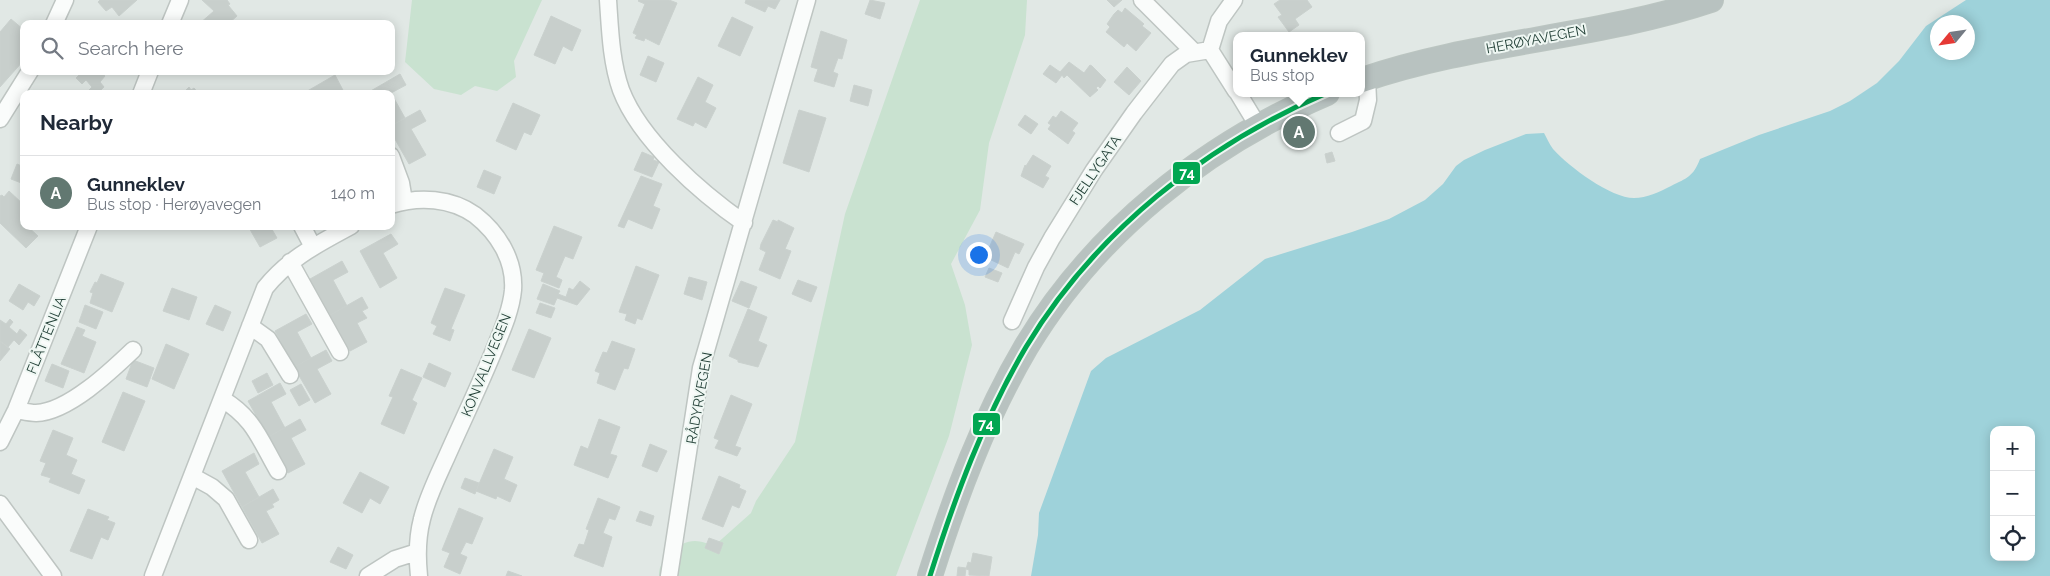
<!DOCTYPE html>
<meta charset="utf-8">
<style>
:root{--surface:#fff;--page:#f6f6f7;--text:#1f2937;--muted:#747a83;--line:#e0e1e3;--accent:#627871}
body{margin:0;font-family:Raleway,sans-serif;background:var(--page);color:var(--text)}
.controls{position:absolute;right:15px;bottom:15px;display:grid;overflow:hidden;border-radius:10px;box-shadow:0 2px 12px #0003}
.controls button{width:45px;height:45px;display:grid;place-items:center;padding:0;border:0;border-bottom:1px solid var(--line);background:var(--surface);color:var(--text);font:25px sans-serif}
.compass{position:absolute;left:1930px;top:15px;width:45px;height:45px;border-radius:50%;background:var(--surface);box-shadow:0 2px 12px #0003;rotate:241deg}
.you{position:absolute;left:978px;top:254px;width:18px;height:18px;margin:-12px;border:4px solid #fff;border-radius:50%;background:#1a73e8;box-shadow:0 0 0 8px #1a73e833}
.badge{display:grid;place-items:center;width:32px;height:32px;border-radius:50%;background:var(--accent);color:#fff;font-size:16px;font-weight:700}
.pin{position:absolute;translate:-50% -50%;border:2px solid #fff;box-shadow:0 1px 5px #0006}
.popup{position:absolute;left:1233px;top:32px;width:132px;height:65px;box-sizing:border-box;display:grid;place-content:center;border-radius:10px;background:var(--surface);filter:drop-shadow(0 1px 4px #0005);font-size:16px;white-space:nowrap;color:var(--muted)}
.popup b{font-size:19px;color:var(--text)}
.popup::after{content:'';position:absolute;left:50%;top:100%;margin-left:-10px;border:10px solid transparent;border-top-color:var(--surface)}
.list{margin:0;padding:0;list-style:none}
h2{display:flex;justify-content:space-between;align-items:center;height:65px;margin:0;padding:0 20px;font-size:21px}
h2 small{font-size:16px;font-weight:400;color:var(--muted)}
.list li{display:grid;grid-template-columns:32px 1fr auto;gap:15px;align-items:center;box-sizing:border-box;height:75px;padding:0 20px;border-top:1px solid var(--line)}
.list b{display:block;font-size:19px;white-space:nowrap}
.list p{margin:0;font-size:16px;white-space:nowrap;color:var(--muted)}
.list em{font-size:16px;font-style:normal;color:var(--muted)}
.icon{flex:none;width:28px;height:28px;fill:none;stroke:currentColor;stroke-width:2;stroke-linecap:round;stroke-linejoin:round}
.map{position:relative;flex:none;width:2050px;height:576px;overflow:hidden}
.search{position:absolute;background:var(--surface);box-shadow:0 2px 12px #0003;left:20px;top:20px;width:375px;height:55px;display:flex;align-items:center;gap:12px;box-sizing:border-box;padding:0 18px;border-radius:10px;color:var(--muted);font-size:19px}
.panel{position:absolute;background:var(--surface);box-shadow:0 2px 12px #0003;left:20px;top:90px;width:375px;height:140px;border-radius:10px}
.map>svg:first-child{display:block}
.green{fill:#c9e2d0}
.water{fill:#9ed2da;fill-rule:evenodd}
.building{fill:#c8cfcc;stroke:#cad1ce}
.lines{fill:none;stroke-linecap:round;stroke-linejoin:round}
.minor-casing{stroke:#bec5c2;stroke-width:19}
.highway-casing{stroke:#bbc5c1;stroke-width:26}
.minor{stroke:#fafcfb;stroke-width:16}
.highway{stroke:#b8c2c0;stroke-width:24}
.bus-1-casing{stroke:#eff7f3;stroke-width:9}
.bus-1{stroke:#00a651;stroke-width:5}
.labels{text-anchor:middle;stroke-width:4;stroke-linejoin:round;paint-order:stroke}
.street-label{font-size:14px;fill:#1e3c33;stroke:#eff7f3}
.line-badge{stroke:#eff7f3;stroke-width:2}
.badge-label{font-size:14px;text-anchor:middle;font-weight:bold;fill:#fff}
</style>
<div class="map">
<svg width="2050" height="576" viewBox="0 0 2050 576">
<rect width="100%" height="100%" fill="#e1e8e5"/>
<path class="green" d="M412,0H542L514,61L516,77L497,91L475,86L461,95L434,89L405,62Z
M920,0H1027L1025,35L989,143L980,210L951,264L965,305L972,345L949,436L896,576H659C658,560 678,541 695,541C701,541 709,544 714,546L751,513L756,501L795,442L845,214Z"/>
<path class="water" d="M1966,0H2050V576H1031L1038,535L1039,513L1091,371L1106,358L1200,310L1265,259L1352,232L1389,219L1425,200L1443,184L1456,166L1464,160L1485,150L1526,134L1544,133C1547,138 1549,144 1553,149C1569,167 1611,198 1634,198C1647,198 1659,192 1671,186C1687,178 1693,177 1700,159L1759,135L1830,111L1850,101L1877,83L1899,61L1926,26ZM1938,22H1968V52H1938ZM1994,430H2031V557H1994Z"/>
<path class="building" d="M100,0H137L119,16L112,7L106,11L98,2Z
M202,0H227L230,4L228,5L237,16L228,24H199L214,11Z
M639,0H669L677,3L659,45L645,38L644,41L635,38L637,35L633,33L645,4L638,1Z
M746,0H780L775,9L768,6L765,12L745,3Z
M870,0L885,3L880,19L865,14Z
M1107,0H1122L1114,7Z
M1280,0H1307L1312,7L1295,19L1299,25L1289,32L1278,17L1282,15L1274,4Z
M1125,8L1144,24L1142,26L1151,33L1136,51L1127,43L1124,47L1106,32L1110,27L1107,24L1114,14L1118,10L1122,13Z
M551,16L581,30L572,51L563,46L555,64L534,55Z
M732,17L753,27L740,56L718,46Z
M11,19L24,30V48L20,53L24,56V60L0,87V32Z
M821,31L847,40L842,59L838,58L833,72L838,74L834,87L814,81L818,69L811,67Z
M648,56L664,63L656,82L640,75Z
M1069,62L1084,73L1090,65L1092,66L1106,80L1100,88L1098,86L1096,88L1098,90L1090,97L1067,75L1064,78L1062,75L1056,83L1043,74L1050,65L1060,72Z
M1127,67L1141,81L1129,95L1114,82Z
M77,71H100L105,76L100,82L104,87L97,94H93L89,90L92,87L86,80L82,84L76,78L80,74Z
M400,74L406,85L391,93L405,118L391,126V94H370L369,92Z
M335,75L345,94H304V93Z
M698,77L713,85L705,102L716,108L706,128L695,122L693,126L677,119Z
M854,85L872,90L868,106L850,101Z
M189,87L191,90L194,88L199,94H182Z
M513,103L540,115L531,135L524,132L516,150L496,141Z
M420,110L426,121L411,129L426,155L409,164L391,132V126Z
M799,110L826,118L809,172L783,163Z
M1061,111L1078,123L1072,131L1075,133L1068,144L1048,129L1051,125L1048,123L1053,116L1056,118Z
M1025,115L1038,124L1031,134L1018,125Z
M642,152L654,157L653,160L659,162L652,177L634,170Z
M1332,152L1335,161L1327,163L1325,154Z
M1033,155L1051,166L1045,176L1049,178L1043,188L1021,176L1025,165L1026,166Z
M17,164L24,167V184L11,179Z
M484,170L501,177L494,194L477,187Z
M641,176L662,184L653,206L660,209L652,229L628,219L624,228L618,226Z
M9,191L24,205V217L21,220L24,226H27L38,236L26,248L0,223V196L2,195L4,197Z
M773,220L778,222V220L794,228L785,249L791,251L780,279L759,270L766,252L760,249L761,244Z
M248,226H270L277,238L260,247Z
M554,226L582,237L573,259L565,256L556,277L562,280L559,288L541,281L544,273L536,270Z
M996,232L1024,244L1019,254L1015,252L1008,268L985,257Z
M391,234L398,244L383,253L397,278L380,288L360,251Z
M342,261L348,272L333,280L347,306L330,315L310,279Z
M636,266L659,275L642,320L637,318L635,324L625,320L627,314L619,312Z
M989,268L1002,273L998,282L985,277Z
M101,274L124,283L112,312L90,303L93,293L90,292L95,282L97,283Z
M689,277L707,282L702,300L684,294Z
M798,280L817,287L811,302L792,294Z
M580,281L590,289L577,305L557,298L554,305L537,299L543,284L560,291L558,294L566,297L569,288L573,290Z
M741,281L757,287L749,308L732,301Z
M19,284L40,296L34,306L28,302L23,310L9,301Z
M172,288L197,297L189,320L163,311Z
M445,288L465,295L451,329L454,330L450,341L433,334L437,326L431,323Z
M362,297L368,308L362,311L367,318L357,323L367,342L350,351L330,315Z
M540,303L555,308L551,318L536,313Z
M85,305L103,312L96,329L79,322Z
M215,305L231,312L223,331L206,324Z
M748,309L767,317L758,341L767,345L758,367L738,362V360L729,356Z
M306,314L312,324L297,332L311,358L294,367L275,331Z
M10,319L13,322L9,327L17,334L20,329L27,335L19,345L14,340L8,347L0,341V320L6,324Z
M77,327L85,330L82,336L96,342L84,373L61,364Z
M529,329L551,338L534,378L512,370Z
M0,341L10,349L0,361Z
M612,341L635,349L628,369L624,368L615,390L597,383L600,373L595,371L603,352L607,353Z
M166,344L189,354L174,389L152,379Z
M326,350L332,361L317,369L331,394L315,403L294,367Z
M133,360L154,368L147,387L126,379Z
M429,363L451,373L445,387L423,377Z
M52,364L69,371L63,388L45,381Z
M401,369L422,378L412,400L417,403L404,434L381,424L393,397L389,396Z
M267,373L273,385L258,393L252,381Z
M280,383L286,394L271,402L285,428L268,437L248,401Z
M301,384L310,400L299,406L290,390Z
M123,392L145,401L124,451L102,442Z
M731,395L752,404L735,446L741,448L737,456L715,448L719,440L714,438Z
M300,419L306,430L291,438L305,464L288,473L268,437Z
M599,419L620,427L610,454L617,456L608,478L574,465L581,446L588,449Z
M53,430L73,438L66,455L77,460L71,474L85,480L79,494L49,482L51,478L41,475L46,463L40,461Z
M650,444L667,451L657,472L642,466Z
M494,449L513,457L504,479L517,485L510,502L497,496L496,499L476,491Z
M254,453L259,464L245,472L259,497L242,507L222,471Z
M360,472L389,487L380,504L370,498L362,513L343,503Z
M719,476L740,485L739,488L746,491L739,508L732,505L723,527L702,519Z
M465,478L479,483L475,494L461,488Z
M273,489L279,500L272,504L274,507L266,511L279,534L262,543L242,507Z
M598,498L620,507L615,520L609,518L603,533L612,537L603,567L574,556L579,544L584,545L589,530L586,529Z
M459,508L483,518L472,544L466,542L460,554L467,557L460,574L444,567L450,553L442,550Z
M88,509L109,517L107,520L115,523L108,540L101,537L92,559L70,551Z
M640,511L654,516L651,526L636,521Z
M709,538L723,543L719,554L705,548Z
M338,547L353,555L346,569L330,562Z
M973,553L992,557L989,576L969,575V570L966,569L968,562L971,563Z
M958,567L966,568L965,576H957Z
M508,571L522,576H506Z"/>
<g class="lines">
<defs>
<path id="minor" d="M608,0C610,29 611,62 621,90C640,140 701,193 744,223
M1142,0L1194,52
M1234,0L1219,21L1210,50L1236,91
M54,24L65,0
M170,24L180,0
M1238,93L1258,126
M141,94L150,71
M0,119L30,71
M1339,133L1363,121L1368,100L1367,79
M391,156L401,183L404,201
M391,205C419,196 451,198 475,215C498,233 515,260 513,290C511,312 500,335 492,355C478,389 462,422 447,456C438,476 427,498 422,519C417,538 417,557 419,576
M302,226L313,247
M290,262L340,352
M1012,321L1036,267L1052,238L1094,170L1134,113L1172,64L1186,54L1210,50
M250,326L268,339L290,375
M222,399C254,418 260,440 278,471
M16,410C22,411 29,413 36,413C68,412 111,371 133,350
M0,442L16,410L89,226
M192,476L212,487L226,499L249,540
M0,504L53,576
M153,576L265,288C289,258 318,244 351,226
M368,576L395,559L417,552
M669,576L701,368L807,0"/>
<path id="highway" d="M1362,80C1475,41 1598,38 1711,0
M930,576C955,497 984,418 1026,347C1095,232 1205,145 1327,93"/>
</defs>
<use href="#minor" class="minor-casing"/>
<use href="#highway" class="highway-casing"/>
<use href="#minor" class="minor"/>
<use href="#highway" class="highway"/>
<defs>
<path id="bus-1" d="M930,576C955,497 984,418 1026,347C1095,232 1205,145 1327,93"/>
</defs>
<use href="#bus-1" class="bus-1-casing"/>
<use href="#bus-1" class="bus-1"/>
</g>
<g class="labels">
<g class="street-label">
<text transform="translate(1536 39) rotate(-11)" y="5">HERØYAVEGEN</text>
<text transform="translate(1095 170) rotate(-56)" y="5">FJELLYGATA</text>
<text transform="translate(46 335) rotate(-68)" y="5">FLÅTTENLIA</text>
<text transform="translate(486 365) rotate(-68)" y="5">KONVALLVEGEN</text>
<text transform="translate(699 398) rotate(-80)" y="5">RÅDYRVEGEN</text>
</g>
</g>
<g class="line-badge">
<rect x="1172" y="161" width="29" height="24" rx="5" fill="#00a651"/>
<rect x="972" y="412" width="29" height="24" rx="5" fill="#00a651"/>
</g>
<g class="badge-label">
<text x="1187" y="178">74</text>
<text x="986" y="429">74</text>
</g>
</svg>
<div class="controls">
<button>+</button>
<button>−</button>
<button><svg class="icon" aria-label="locate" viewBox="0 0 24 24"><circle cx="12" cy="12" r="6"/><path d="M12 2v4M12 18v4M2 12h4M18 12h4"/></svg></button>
</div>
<svg class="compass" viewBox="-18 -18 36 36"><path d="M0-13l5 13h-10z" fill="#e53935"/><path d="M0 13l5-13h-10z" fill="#747a83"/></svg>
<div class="you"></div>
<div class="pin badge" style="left:1299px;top:132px">A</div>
<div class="popup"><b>Gunneklev</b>Bus stop</div>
<div class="search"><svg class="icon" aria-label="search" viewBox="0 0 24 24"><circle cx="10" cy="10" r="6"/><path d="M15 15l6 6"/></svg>Search here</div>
<section class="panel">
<h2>Nearby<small></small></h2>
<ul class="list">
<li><span class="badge">A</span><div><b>Gunneklev</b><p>Bus stop · Herøyavegen</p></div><em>140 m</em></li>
</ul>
</section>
</div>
